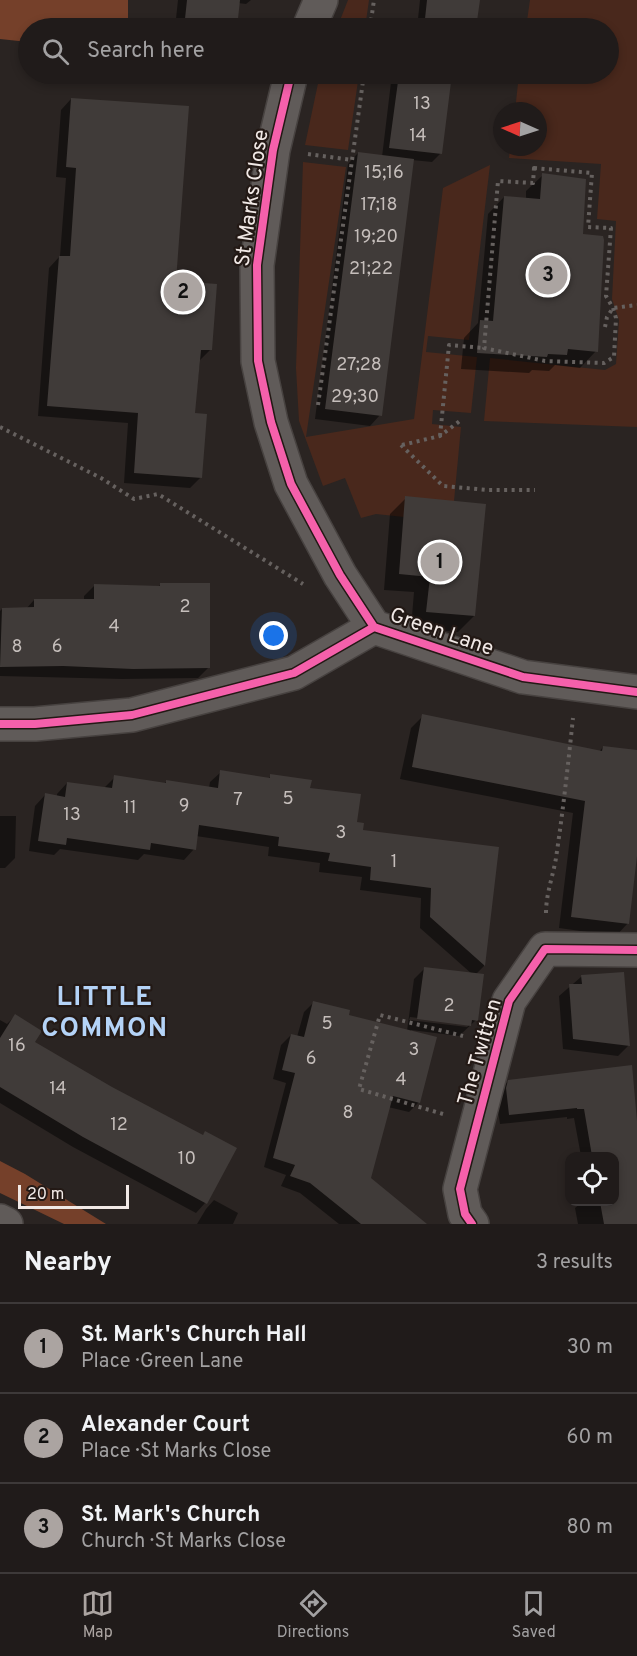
<!DOCTYPE html>
<meta charset="utf-8">
<style>
:root{--surface:#201b1a;--page:#282423;--text:#f1f3f6;--muted:#a2a1a2;--line:#3d3939;--accent:#aba4a1}
body{margin:0;font-family:Overpass,sans-serif;background:var(--page);color:var(--text)}
.controls{position:absolute;right:18px;bottom:18px;display:grid;overflow:hidden;border-radius:12px;box-shadow:0 3px 9px #0003}
.controls button{width:54px;height:54px;display:grid;place-items:center;padding:0;border:0;border-bottom:2px solid var(--line);background:var(--surface);color:var(--text);font:30px sans-serif}
.compass{position:absolute;left:493px;top:102px;width:54px;height:54px;border-radius:50%;background:var(--surface);box-shadow:0 3px 9px #0003;rotate:273deg}
.scale{position:absolute;left:18px;bottom:15px;width:111px;box-sizing:border-box;padding-left:6px;border:3px solid #f1e9e6;border-top:0;font-size:16px;line-height:21px;white-space:nowrap;color:#f1e9e6;-webkit-text-stroke:4px #231915;paint-order:stroke}
.you{position:absolute;left:274px;top:636px;width:21px;height:21px;margin:-15px;border:4px solid #fff;border-radius:50%;background:#1a73e8;box-shadow:0 0 0 9px #1a73e833}
.badge{display:grid;place-items:center;width:39px;height:39px;border-radius:50%;background:var(--accent);color:#111;font-size:20px;font-weight:700}
.pin{position:absolute;translate:-50% -50%;border:3px solid #fff;box-shadow:0 2px 6px #0006}
.list{margin:0;padding:0;list-style:none}
h2{display:flex;justify-content:space-between;align-items:center;height:78px;margin:0;padding:0 24px;font-size:26px}
h2 small{font-size:20px;font-weight:400;color:var(--muted)}
.list li{display:grid;grid-template-columns:39px 1fr auto;gap:18px;align-items:center;box-sizing:border-box;height:90px;padding:0 24px;border-top:2px solid var(--line)}
.list b{display:block;font-size:22px;white-space:nowrap}
.list p{margin:0;font-size:20px;white-space:nowrap;color:var(--muted)}
.list em{font-size:20px;font-style:normal;color:var(--muted)}
.icon{flex:none;width:33px;height:33px;fill:none;stroke:currentColor;stroke-width:2;stroke-linecap:round;stroke-linejoin:round}
.map{position:relative;flex:none;width:637px;height:1224px;overflow:hidden}
.search{position:absolute;background:var(--surface);box-shadow:0 3px 9px #0003;left:18px;right:18px;top:18px;height:66px;display:flex;align-items:center;gap:15px;box-sizing:border-box;padding:0 21px;border-radius:33px;color:var(--muted);font-size:22px}
.sheet{height:348px;background:var(--surface)}
nav{display:flex;justify-content:space-around;align-items:center;box-sizing:border-box;height:84px;border-top:2px solid var(--line);background:var(--surface);font-size:16px;color:var(--muted)}
nav a{display:grid;justify-items:center;gap:3px}
nav .on{color:var(--accent)}
.map>svg:first-child{display:block}
.green{fill:#49281c}
.forest{fill:#75402a}
.shadow{fill:#0007;fill-rule:evenodd}
.building{fill:#403b39}
.lines{fill:none;stroke-linecap:round;stroke-linejoin:round}
.minor-casing{stroke:#474240;stroke-width:36}
.tertiary-casing{stroke:#474240;stroke-width:36}
.path{stroke:#66615f;stroke-width:4;stroke-dasharray:3 4.5;stroke-linecap:butt}
.minor{stroke:#605b59;stroke-width:33}
.tertiary{stroke:#605b59;stroke-width:33}
.cycleway-casing{stroke:#231915;stroke-width:11}
.cycleway{stroke:#f560ab;stroke-width:8}
.labels{text-anchor:middle;stroke-width:4.5;stroke-linejoin:round;paint-order:stroke}
.number-label{font-size:18px;fill:#c5bebb}
.street-label{font-size:21px;fill:#f1e9e6;stroke:#231915}
.district-label{font-size:27px;font-weight:bold;letter-spacing:1.5px;fill:#b4d3f7;stroke:#231915}
</style>
<div class="map">
<svg width="637" height="1224" viewBox="0 0 637 1224">
<rect width="100%" height="100%" fill="#2a2422"/>
<path class="green" d="M348,0H369L365,28H337Z
M530,0H637V427L484,421L490,358L605,370L616,364L619,320L612,299L616,221L597,219L601,164L509,158L510,147H538V111H515L519,74H608V28H526Z
M320,74H359L348,150L305,145Z
M303,162L346,167L306,437L414,419L443,188L490,165L469,340L428,336L426,352L477,357L471,413L433,410L432,424L461,427L454,501L404,517L376,514L361,518L345,478L323,486L299,421L296,368Z"/>
<path class="forest" d="M0,0H128V28H28V42L0,39Z
M0,1161L25,1174L106,1224H64L0,1193Z"/>
<path class="shadow" d="M178,0H251L246,4L238,3L235,28H175Z
M420,0H478L475,28H417Z
M392,74H451L440,154L432,162L412,160L380,415L370,426L315,419L348,164L358,153L382,157Z
M71,99L210,350L200,360L194,414L201,477L190,488L124,483L128,423L38,416L49,268L60,256L66,178L56,177L61,110Z
M543,175L581,236L596,351L580,368L555,365L549,371L532,370L529,373L461,369L464,338L478,323L488,214L504,197L526,199V191Z
M406,498L474,616L458,632L411,628L414,592L384,590L390,514Z
M161,584L209,667L198,678L122,679L0,676V611L2,609H26L34,600H84V596L95,585L158,587Z
M423,716L599,752L603,747L637,751V845L628,923L616,936L559,928L573,813L400,779L411,728Z
M221,772L268,779L271,776L309,789L355,824L361,832L498,848L484,966L475,975L476,1020L459,1036L411,1030L419,1102L409,1112L388,1107L370,1178L425,1224H339L300,1193L281,1186L286,1175L264,1167L286,1083L273,1079L281,1045L291,1035L297,1037L304,1012L314,1002L347,1016L407,1031L414,979L425,968L472,974L420,928L421,898L360,890L362,877L319,872L320,863L268,856L269,847L196,836L194,849L184,860L144,854L138,860L60,849L54,855L29,851L35,806L45,795L57,797V794L67,783L104,788L115,777L164,784L167,781L209,788L210,782ZM410,1017L470,1024L467,1027L409,1020Z
M0,816H16L15,858L5,868H0Z
M622,974L628,1046L618,1056L563,1049L559,996L581,977Z
M15,1016L33,1042L111,1088L202,1136L205,1133L235,1148L205,1203L196,1213L73,1147L0,1103V1020L7,1024Z
M630,1067L637,1145V1224H578L575,1208L582,1202H614V1156H581L574,1118L567,1119V1117L500,1124L496,1099L498,1091L509,1081Z
M214,1200L238,1213L233,1224H197L206,1209Z"/>
<path class="building" d="M187,0H240L237,28H184Z
M427,0H480L476,28H424Z
M399,74H452L442,154L389,148Z
M71,98L189,106L176,281L217,284L212,350H201L195,413L207,414L202,478L134,473L138,413L47,406L59,256H70L76,168L66,167Z
M358,152L414,159L382,416L325,409Z
M542,173L586,179L583,234L603,236L604,240L598,352L568,349L567,355L548,354L547,357L477,353L480,320L493,321L504,196L540,199Z
M405,496L486,504L475,616L426,612L430,577L399,574Z
M160,583H210V668L133,669L63,666L0,667L2,608L34,607V599H94V584L160,586Z
M422,714L602,751L603,746L637,750V856L629,924L571,917L585,801L412,767Z
M220,770L270,778V774L312,780L310,788L361,794L357,822L364,823L363,830L499,847L485,966L430,917L431,888L370,880L371,867L328,861L330,853L278,846L279,837L199,825L196,850L151,843L150,850L67,838L66,845L38,841L45,793L65,797L67,782L112,788L114,775L166,783V780L218,788Z
M424,967L484,974L478,1021L472,1020L471,1026L417,1019Z
M624,972L630,1046L573,1039L569,984H582L581,975Z
M313,1001L350,1010L349,1015L437,1037L420,1103L393,1096L371,1178L427,1224H361L310,1183L290,1176L295,1165L273,1158L295,1073L282,1070L291,1034L304,1037Z
M15,1014L42,1031L35,1042L112,1087L203,1135L205,1131L237,1148L207,1204L83,1137L0,1087V1038Z
M632,1065L637,1121V1224H604L600,1202H615V1156H592L584,1109H577V1108L509,1115L506,1088L508,1080Z"/>
<g class="lines">
<defs>
<path id="minor" d="M309,28L321,0
M291,74L273,150L257,265L258,361L271,422L291,484L340,575L374,627
M0,724H35L132,715L294,673L374,627L523,677L637,692
M472,1224L465,1214L460,1189L509,1001L545,949L637,950"/>
<path id="tertiary" d="M0,1221L6,1224"/>
</defs>
<use href="#minor" class="minor-casing"/>
<use href="#tertiary" class="tertiary-casing"/>
<path class="path" d="M370,28L374,0
M308,154L352,160
M534,168L592,173L588,227L611,228L606,296L613,308L616,318L614,357L604,363L545,361L484,348L498,181L533,183Z
M605,327L607,317L613,308L637,305
M318,405L364,74
M0,427L101,478L134,499L158,494L303,584
M440,436L449,345L484,348
M401,445L443,486L488,490H535
M402,445L440,436L461,420
M546,913C546,894 553,876 556,858C563,811 568,765 573,718
M443,1114L359,1089L380,1015L463,1036"/>
<use href="#minor" class="minor"/>
<use href="#tertiary" class="tertiary"/>
<defs>
<path id="cycleway" d="M291,74L273,150L257,265L258,361L271,422L291,484L340,575L374,627
M0,724H35L132,715L294,673L374,627L523,677L637,692
M472,1224L465,1214L460,1189L509,1001L545,949L637,950"/>
</defs>
<use href="#cycleway" class="cycleway-casing"/>
<use href="#cycleway" class="cycleway"/>
</g>
<g class="labels">
<g class="number-label">
<text x="422" y="109">13</text>
<text x="418" y="141">14</text>
<text x="384" y="178">15;16</text>
<text x="379" y="210">17;18</text>
<text x="376" y="242">19;20</text>
<text x="371" y="274">21;22</text>
<text x="359" y="370">27;28</text>
<text x="355" y="402">29;30</text>
<text x="185" y="612">2</text>
<text x="114" y="632">4</text>
<text x="17" y="652">8</text>
<text x="57" y="652">6</text>
<text x="288" y="804">5</text>
<text x="238" y="805">7</text>
<text x="184" y="811">9</text>
<text x="130" y="813">11</text>
<text x="72" y="820">13</text>
<text x="341" y="838">3</text>
<text x="394" y="867">1</text>
<text x="449" y="1011">2</text>
<text x="327" y="1029">5</text>
<text x="17" y="1051">16</text>
<text x="414" y="1055">3</text>
<text x="311" y="1064">6</text>
<text x="401" y="1085">4</text>
<text x="58" y="1094">14</text>
<text x="348" y="1118">8</text>
<text x="119" y="1130">12</text>
<text x="187" y="1164">10</text>
</g>
<g class="street-label">
<text transform="translate(251 198) rotate(-82)" y="7">St Marks Close</text>
<text transform="translate(442 631) rotate(19)" y="7">Green Lane</text>
<text transform="translate(479 1052) rotate(-74)" y="7">The Twitten</text>
</g>
<g class="district-label">
<text x="105" y="1005">LITTLE<tspan x="105" dy="31">COMMON</tspan></text>
</g>
</g>
</svg>
<div class="controls">
<button><svg class="icon" aria-label="locate" viewBox="0 0 24 24"><circle cx="12" cy="12" r="6"/><path d="M12 2v4M12 18v4M2 12h4M18 12h4"/></svg></button>
</div>
<svg class="compass" viewBox="-18 -18 36 36"><path d="M0-13l5 13h-10z" fill="#e53935"/><path d="M0 13l5-13h-10z" fill="#a2a1a2"/></svg>
<div class="scale">20 m</div>
<div class="you"></div>
<div class="pin badge" style="left:440px;top:562px">1</div>
<div class="pin badge" style="left:183px;top:292px">2</div>
<div class="pin badge" style="left:548px;top:275px">3</div>
<div class="search"><svg class="icon" aria-label="search" viewBox="0 0 24 24"><circle cx="10" cy="10" r="6"/><path d="M15 15l6 6"/></svg>Search here</div>
</div>
<section class="sheet">
<h2>Nearby<small>3 results</small></h2>
<ul class="list">
<li><span class="badge">1</span><div><b>St. Mark's Church Hall</b><p>Place · Green Lane</p></div><em>30 m</em></li>
<li><span class="badge">2</span><div><b>Alexander Court</b><p>Place · St Marks Close</p></div><em>60 m</em></li>
<li><span class="badge">3</span><div><b>St. Mark's Church</b><p>Church · St Marks Close</p></div><em>80 m</em></li>
</ul>
</section>
<nav>
<a class="on"><svg class="icon" aria-label="map" viewBox="0 0 24 24"><path d="M3 6l6-2 6 2 6-2v14l-6 2-6-2-6 2zM9 4v14M15 6v14"/></svg>Map</a>
<a><svg class="icon" aria-label="directions" viewBox="0 0 24 24"><path d="M12 3l9 9-9 9-9-9zM9 14v-3h6M13 9l2 2-2 2"/></svg>Directions</a>
<a><svg class="icon" aria-label="saved" viewBox="0 0 24 24"><path d="M7 4h10v16l-5-4-5 4z"/></svg>Saved</a>
</nav>
